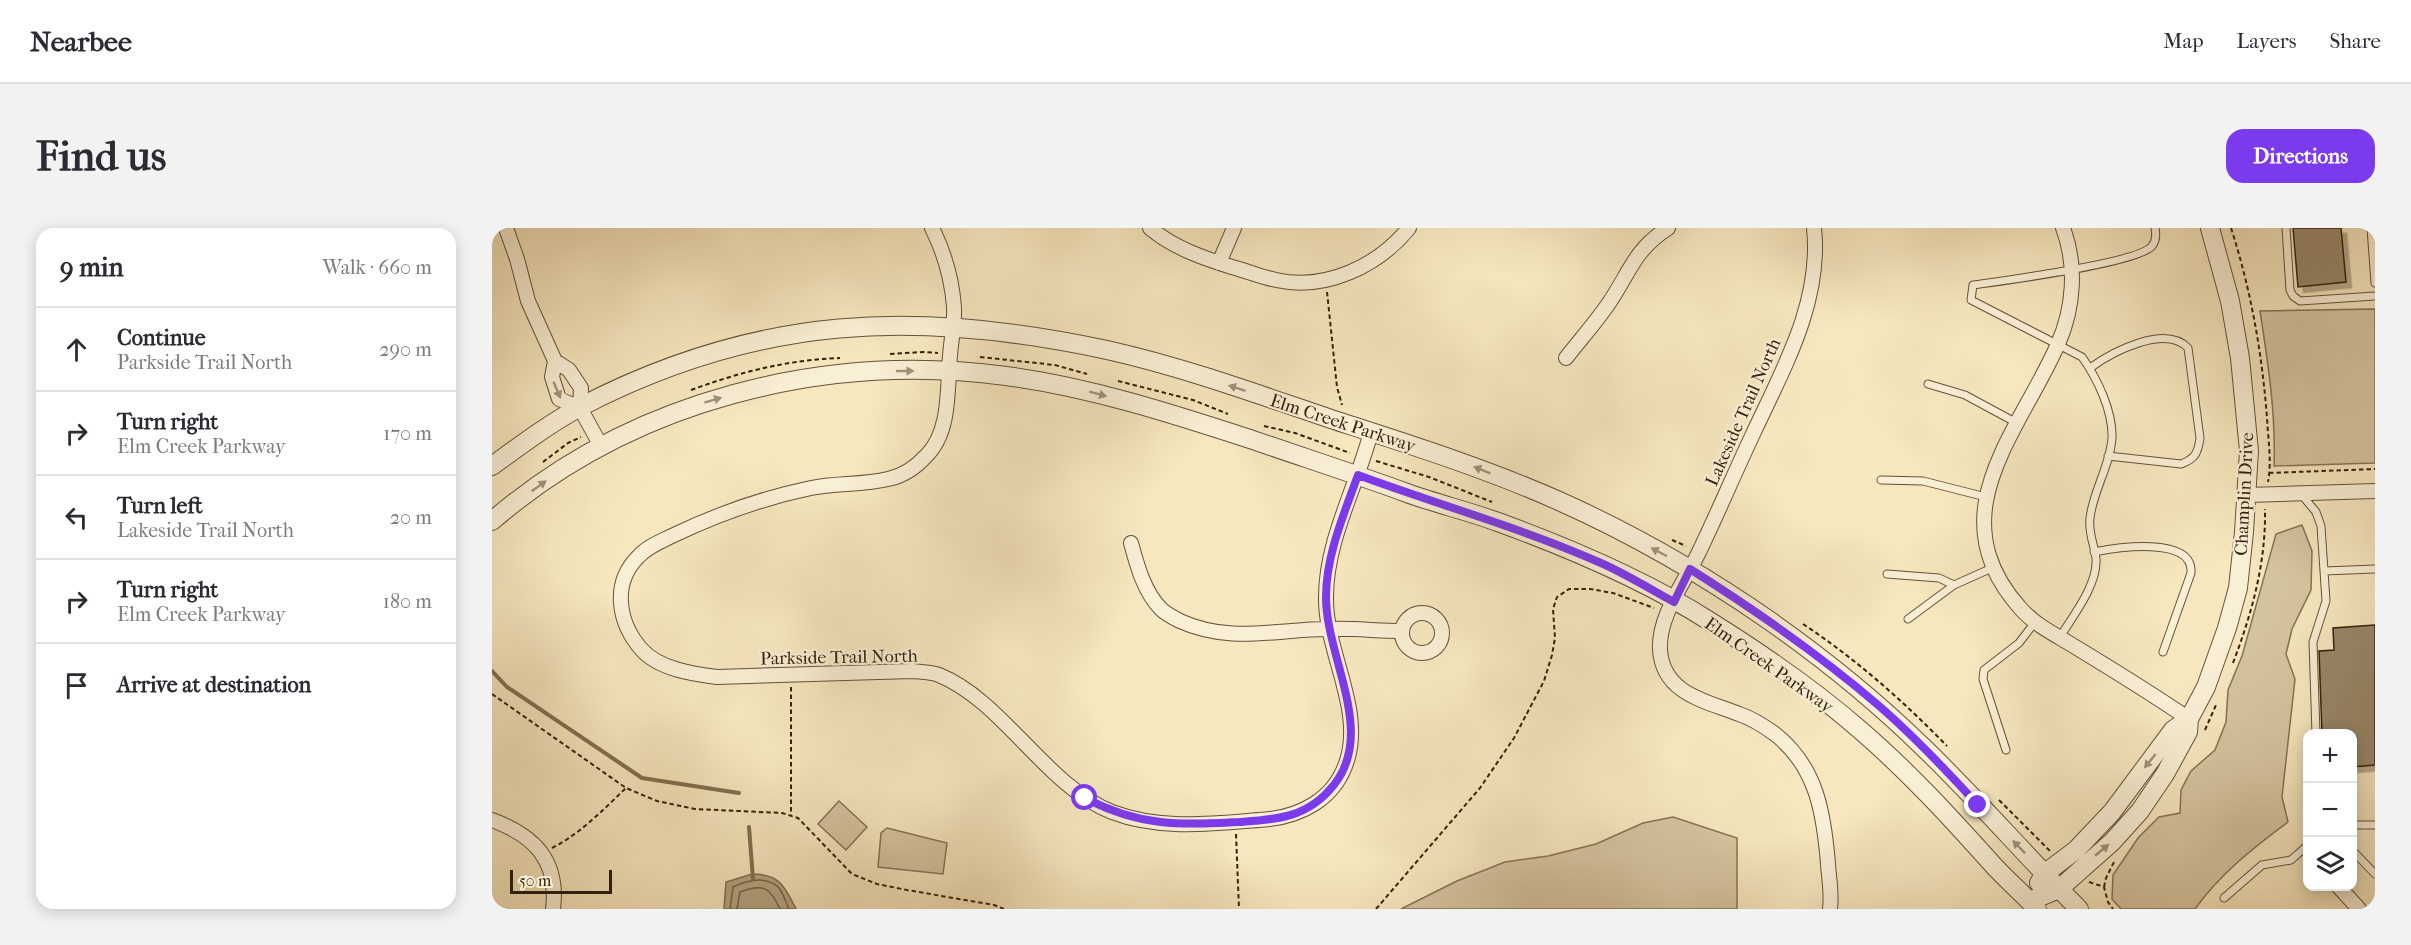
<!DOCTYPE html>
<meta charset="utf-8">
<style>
:root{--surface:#fff;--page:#f2f2f3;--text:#2b2b33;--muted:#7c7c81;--line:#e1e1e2;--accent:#7c3aed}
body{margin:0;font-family:"IM FELL French Canon",serif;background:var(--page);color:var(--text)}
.controls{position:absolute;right:18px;bottom:18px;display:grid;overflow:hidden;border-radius:12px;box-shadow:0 3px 15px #0003}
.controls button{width:54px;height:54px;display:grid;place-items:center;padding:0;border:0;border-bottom:2px solid var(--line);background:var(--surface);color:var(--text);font:30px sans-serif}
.scale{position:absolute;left:18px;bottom:15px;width:102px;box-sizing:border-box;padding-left:6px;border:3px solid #33210c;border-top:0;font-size:16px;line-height:21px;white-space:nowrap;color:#33210c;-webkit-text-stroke:4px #f9efd5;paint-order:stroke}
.stop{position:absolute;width:18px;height:18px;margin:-14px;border:4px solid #7c3aed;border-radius:50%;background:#fff}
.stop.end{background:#7c3aed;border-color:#fff;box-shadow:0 2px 6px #0008}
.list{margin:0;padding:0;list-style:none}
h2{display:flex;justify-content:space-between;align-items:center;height:78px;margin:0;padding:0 24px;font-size:26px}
h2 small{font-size:20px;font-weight:400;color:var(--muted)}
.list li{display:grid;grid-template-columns:39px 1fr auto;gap:18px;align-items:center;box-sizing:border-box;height:84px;padding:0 24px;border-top:2px solid var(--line)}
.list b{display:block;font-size:22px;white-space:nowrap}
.list p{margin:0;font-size:20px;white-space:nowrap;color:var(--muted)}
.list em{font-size:20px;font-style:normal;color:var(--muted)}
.icon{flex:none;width:33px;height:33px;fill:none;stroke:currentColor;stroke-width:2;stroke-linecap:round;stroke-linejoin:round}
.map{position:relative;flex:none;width:1883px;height:681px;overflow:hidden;border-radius:18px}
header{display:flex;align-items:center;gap:36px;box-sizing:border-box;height:84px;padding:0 30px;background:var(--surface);border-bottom:2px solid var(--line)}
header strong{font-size:28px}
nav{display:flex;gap:33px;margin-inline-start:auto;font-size:21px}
.intro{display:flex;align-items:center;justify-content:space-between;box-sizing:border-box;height:144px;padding:0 36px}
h1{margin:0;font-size:42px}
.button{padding:15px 27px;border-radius:18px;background:var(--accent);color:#fff;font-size:21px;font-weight:700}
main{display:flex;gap:36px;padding:0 36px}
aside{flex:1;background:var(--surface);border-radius:18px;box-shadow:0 3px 15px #0003}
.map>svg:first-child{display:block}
.green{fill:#d5c5a0;stroke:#847356;stroke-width:1.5}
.water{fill:#b4a481;stroke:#807052;stroke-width:1.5}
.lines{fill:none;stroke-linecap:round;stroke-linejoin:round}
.shore{stroke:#746246;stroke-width:1.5}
.stream{stroke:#807052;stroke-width:4}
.building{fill:#988869;stroke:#33210c;stroke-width:1.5;filter:url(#shadow)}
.service-casing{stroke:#645238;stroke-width:9}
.minor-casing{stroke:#645238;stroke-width:16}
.tertiary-casing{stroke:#645238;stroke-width:20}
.path{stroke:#33210c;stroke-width:2;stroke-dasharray:4.5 3;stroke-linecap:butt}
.service{stroke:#f9efd5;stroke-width:7}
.minor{stroke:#f9efd5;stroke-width:14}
.tertiary{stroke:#f9efd5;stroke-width:18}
.oneway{fill:#a0927b}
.route{stroke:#7c3aed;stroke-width:8}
.labels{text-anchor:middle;stroke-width:4.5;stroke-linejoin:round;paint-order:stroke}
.street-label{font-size:18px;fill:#33210c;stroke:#f9efd5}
</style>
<header>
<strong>Nearbee</strong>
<nav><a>Map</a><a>Layers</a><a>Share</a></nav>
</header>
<div class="intro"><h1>Find us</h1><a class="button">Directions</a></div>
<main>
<aside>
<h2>9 min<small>Walk · 660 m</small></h2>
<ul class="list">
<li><svg class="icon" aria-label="ahead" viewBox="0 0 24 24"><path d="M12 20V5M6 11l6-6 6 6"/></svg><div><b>Continue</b><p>Parkside Trail North</p></div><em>290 m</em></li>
<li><svg class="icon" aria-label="right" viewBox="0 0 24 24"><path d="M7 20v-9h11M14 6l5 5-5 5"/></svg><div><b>Turn right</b><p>Elm Creek Parkway</p></div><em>170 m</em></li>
<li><svg class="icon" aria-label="left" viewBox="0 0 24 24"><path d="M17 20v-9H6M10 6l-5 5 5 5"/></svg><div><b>Turn left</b><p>Lakeside Trail North</p></div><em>20 m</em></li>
<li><svg class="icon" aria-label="right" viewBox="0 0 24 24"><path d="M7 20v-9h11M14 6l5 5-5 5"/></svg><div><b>Turn right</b><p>Elm Creek Parkway</p></div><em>180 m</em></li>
<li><svg class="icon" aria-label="arrive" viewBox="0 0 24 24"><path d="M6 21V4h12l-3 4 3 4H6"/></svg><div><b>Arrive at destination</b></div></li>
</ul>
</aside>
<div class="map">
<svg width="1883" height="681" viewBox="0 0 1883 681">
<defs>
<filter id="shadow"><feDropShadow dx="5.5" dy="5.5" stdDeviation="0" flood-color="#0004"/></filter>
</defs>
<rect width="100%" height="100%" fill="#f6e7be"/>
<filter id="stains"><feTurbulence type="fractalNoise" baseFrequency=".00333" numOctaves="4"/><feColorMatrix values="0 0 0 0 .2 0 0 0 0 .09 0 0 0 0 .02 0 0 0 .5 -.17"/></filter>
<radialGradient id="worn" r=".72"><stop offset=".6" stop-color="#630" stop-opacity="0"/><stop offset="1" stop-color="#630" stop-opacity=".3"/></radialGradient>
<path class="green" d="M1883,81V235L1782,238C1784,186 1776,135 1768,83Z
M1810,297L1820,323L1819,362L1800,401L1794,426L1803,451L1790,569L1796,594C1762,619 1728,646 1703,681H1629L1620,671L1621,647L1646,610L1667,589L1688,585L1689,562L1699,543L1723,522L1734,494L1736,462L1750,428L1784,306Z
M347,573L375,599L354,622L326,596Z
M1181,589L1245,610V681H909L965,653L1013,634L1056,628L1104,616L1151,595Z
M395,600L455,615L451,646L386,639L389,605Z"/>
<path class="water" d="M260,646C288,646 293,659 304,681H232L234,654Z"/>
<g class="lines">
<path class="shore" d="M238,681L241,659C254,653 273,647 286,659C291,664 294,675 297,681
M245,681L248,664C271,655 278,659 288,681"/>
<path class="stream" d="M0,443L15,459L150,550L247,565
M257,599L261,651"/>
</g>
<path class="building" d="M1801,0H1849L1854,54L1806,59Z
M1883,397V537L1860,539V506H1830L1827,423L1842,422L1841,400Z"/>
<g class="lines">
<defs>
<path id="service" d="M1794,0L1798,62L1801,68L1808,73L1883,68
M1879,0L1883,55
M1598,140C1620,124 1673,96 1696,120L1708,210C1706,225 1703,231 1689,236L1616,228
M1436,156L1473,167L1523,194
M1389,252L1431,253L1494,269
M1809,266L1824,284L1829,298L1834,373L1821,414L1824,506
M1602,324C1623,320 1702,307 1699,345L1671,424
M1832,343L1883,341
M1395,346L1447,350L1462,357
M1416,391L1462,357L1500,340
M1568,409C1581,388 1606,356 1604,331C1603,318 1596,306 1598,290C1601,263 1618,238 1620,210C1621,183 1605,150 1590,129L1479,72L1481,57C1509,53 1647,35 1660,18C1664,13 1664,5 1663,0
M1514,522L1491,451L1492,442L1527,415L1543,394
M1860,597H1883
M1860,622L1883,646
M1732,670L1770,637L1799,632L1816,617"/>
<path id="minor" d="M14,0L25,31L36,73L63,133L77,142L89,160L88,180L109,218
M440,0C452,24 460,52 462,79C463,95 459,112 458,128C455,160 459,204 434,228C424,239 411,248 396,251C371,257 344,255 319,260C271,270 226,286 182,307C170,313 156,318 147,328C119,355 126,395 150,422C167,441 201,446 225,449L420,443C429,444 439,444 447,447C511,473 554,558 620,584C667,602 718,596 767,592C808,590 845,571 856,529C870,478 833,422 834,369C834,312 865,258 879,204
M658,0C682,20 711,30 740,39C755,43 769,49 784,52C834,63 886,38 917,0
M1322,0C1330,74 1291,141 1261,206C1242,246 1225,287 1206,326C1192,355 1166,389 1168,422C1171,466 1214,473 1247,486C1259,490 1272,498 1283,506C1325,539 1332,586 1336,636C1337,651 1340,666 1338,681
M1571,0C1585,37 1582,80 1566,116C1527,205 1444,287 1529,381C1544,398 1566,408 1585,420C1623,443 1660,466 1697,491
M727,35L742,0
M1074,130C1088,112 1104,94 1117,75C1138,44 1142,22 1176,0
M63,133L60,149L67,171L88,180
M1755,267L1883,263
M639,315C645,337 652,364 669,381C674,386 682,390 688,393C738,416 785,401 837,401C861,400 886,403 910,403
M910 405a20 20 0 1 1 40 0a20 20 0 1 1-40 0Z
M0,592C43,608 67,633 61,681
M1846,658L1867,681"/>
<path id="tertiary" d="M0,238C29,217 58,195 90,178C266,87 424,81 615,122C691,139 765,166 839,191C916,216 993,240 1067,273C1141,306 1212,347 1278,393C1332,431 1384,473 1431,519C1485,571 1534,628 1587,681
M0,293C140,172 332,124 514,148C597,159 678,185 758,211C810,229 863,246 915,265C945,276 976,283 1006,294C1080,321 1153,352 1219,394C1270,426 1322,462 1367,501C1416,543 1459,590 1502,638C1516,653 1531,666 1545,681
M1547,655L1552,646L1584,622L1620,584L1681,502L1697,491
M1538,673L1567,661L1620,614L1648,583L1673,546L1696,504L1697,491L1714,459L1735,400L1746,360L1752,304L1757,223L1748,130L1738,73L1718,0"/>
</defs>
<use href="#service" class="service-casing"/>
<use href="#minor" class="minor-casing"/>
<use href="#tertiary" class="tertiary-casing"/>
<path class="path" d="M1739,0C1759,62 1770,125 1775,190C1776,211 1780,233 1776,254
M835,64L845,159L850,177
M398,126L431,124L446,125
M488,129L563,137L595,146
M626,153L701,172L736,186
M199,162C248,144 295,132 348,130
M772,198L803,205L858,225
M884,233L937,249L1000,274
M51,234L76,215L89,209
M1777,245L1883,241
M1180,312L1194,318
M1311,396C1364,431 1411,473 1455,518
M1741,435C1760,385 1774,335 1773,281
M299,459V588
M0,466L134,560L165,573L203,581L290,585L306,590L360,646L385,656L415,662L502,677L512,681
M1713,502L1724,477
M1507,572L1558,623
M744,606L747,681
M60,620C88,606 112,581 134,560
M1597,654L1612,659L1616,674L1621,681
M1612,659L1614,650L1622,634
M884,681L988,560L1022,510L1052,453L1060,427L1063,410L1061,381L1065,369L1077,361H1098L1121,365L1162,380"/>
<use href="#service" class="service"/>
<use href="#minor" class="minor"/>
<use href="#tertiary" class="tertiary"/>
</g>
<defs><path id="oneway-solid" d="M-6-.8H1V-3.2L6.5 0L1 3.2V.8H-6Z" transform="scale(1.5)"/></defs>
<g class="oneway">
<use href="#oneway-solid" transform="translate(413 143)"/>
<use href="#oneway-solid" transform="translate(745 160) rotate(-162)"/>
<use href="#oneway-solid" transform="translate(65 162) rotate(67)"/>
<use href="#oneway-solid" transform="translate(606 166) rotate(15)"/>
<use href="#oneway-solid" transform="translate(221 172) rotate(-17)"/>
<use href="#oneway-solid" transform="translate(990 242) rotate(-158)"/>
<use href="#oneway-solid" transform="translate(47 258) rotate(-36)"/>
<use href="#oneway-solid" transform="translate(1167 324) rotate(-152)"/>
<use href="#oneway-solid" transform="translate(1658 533) rotate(129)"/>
<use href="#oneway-solid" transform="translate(1527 619) rotate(-134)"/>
<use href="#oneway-solid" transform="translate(1610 622) rotate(-40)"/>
</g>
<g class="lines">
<path class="route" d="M593,570C648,599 688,597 747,594C786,591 815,590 841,558C885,505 834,430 834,369C834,327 852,286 866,247C947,277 1030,300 1109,335C1134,346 1158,361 1182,374L1198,341C1263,382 1327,426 1386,477C1422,508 1454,542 1486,577"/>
</g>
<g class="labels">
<g class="street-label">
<text transform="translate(1251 184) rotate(-66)" y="6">Lakeside Trail North</text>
<text transform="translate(851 195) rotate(18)" y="6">Elm Creek Parkway</text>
<text transform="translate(1752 266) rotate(-87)" y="6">Champlin Drive</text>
<text transform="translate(347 429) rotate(-1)" y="6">Parkside Trail North</text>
<text transform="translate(1277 437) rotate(35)" y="6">Elm Creek Parkway</text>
</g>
</g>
<rect width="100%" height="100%" filter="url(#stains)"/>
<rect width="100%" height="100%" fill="url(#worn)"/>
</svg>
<div class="controls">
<button>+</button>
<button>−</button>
<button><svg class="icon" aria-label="layers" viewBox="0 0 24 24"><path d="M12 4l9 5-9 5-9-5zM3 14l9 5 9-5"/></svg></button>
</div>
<div class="scale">50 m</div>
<div class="stop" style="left:593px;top:570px"></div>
<div class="stop end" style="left:1486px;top:577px"></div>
</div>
</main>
